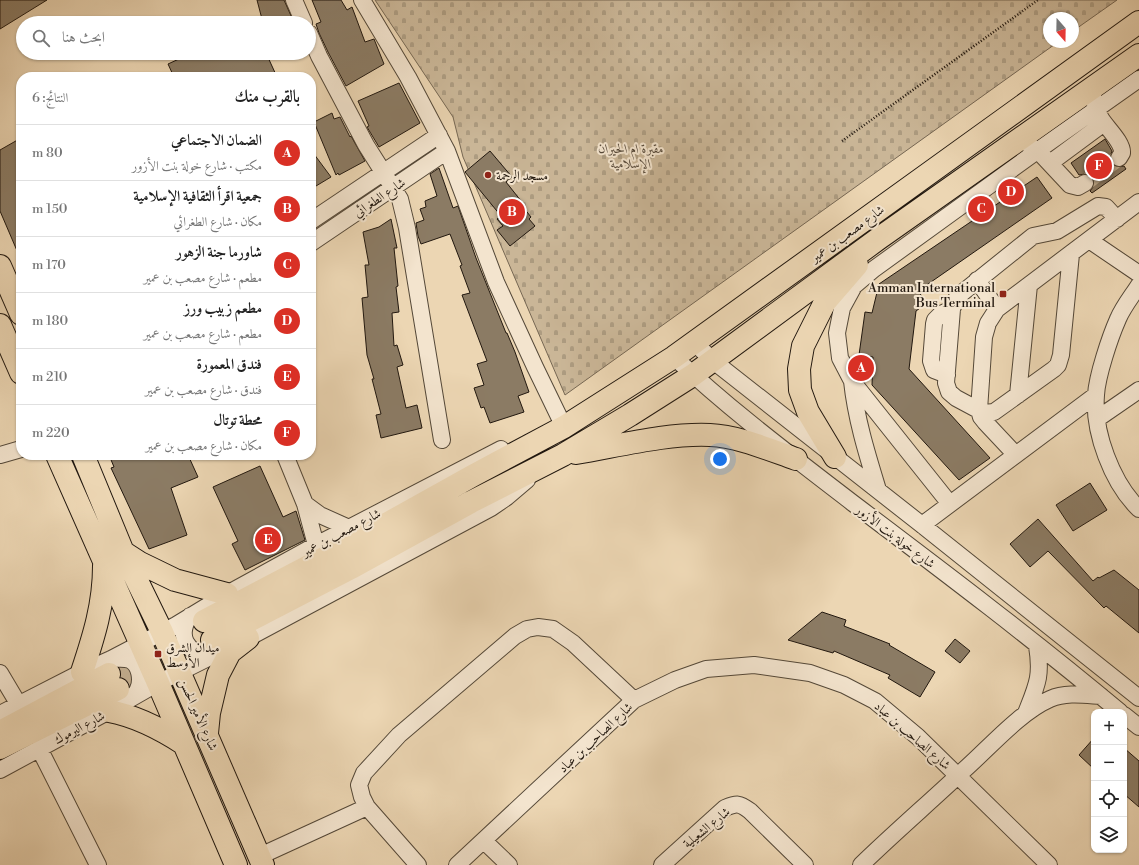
<!DOCTYPE html>
<html lang="ar">
<meta charset="utf-8">
<style>
:root{--surface:#fff;--page:#f6f6f6;--text:#222;--muted:#767676;--line:#e0e0e0;--accent:#d93025}
body{margin:0;font-family:"Libre Bodoni",Amiri,serif;background:var(--page);color:var(--text);direction:rtl}
.controls{position:absolute;right:12px;bottom:12px;display:grid;overflow:hidden;border-radius:8px;box-shadow:0 1px 3px #0004}
.controls button{width:36px;height:36px;display:grid;place-items:center;padding:0;border:0;border-bottom:1px solid var(--line);background:var(--surface);color:var(--text);font:20px sans-serif}
.compass{position:absolute;left:1043px;top:12px;width:36px;height:36px;border-radius:50%;background:var(--surface);box-shadow:0 1px 3px #0004;rotate:160deg}
.you{position:absolute;left:720px;top:459px;width:14px;height:14px;margin:-10px;border:3px solid #fff;border-radius:50%;background:#1a73e8;box-shadow:0 0 0 6px #1a73e833}
.badge{display:grid;place-items:center;width:26px;height:26px;border-radius:50%;background:var(--accent);color:#fff;font-size:13px;font-weight:700}
.pin{position:absolute;translate:-50% -50%;border:2px solid #fff;box-shadow:0 1px 4px #0006}
.list{margin:0;padding:0;list-style:none}
h2{display:flex;justify-content:space-between;align-items:center;height:52px;margin:0;padding:0 16px;font-size:17px}
h2 small{font-size:13px;font-weight:400;color:var(--muted)}
.list li{display:grid;grid-template-columns:26px 1fr auto;gap:12px;align-items:center;box-sizing:border-box;height:56px;padding:0 16px;border-top:1px solid var(--line)}
.list b{display:block;font-size:15px;white-space:nowrap}
.list p{margin:0;font-size:13px;white-space:nowrap;color:var(--muted)}
.list em{font-size:13px;font-style:normal;color:var(--muted)}
.icon{flex:none;width:22px;height:22px;fill:none;stroke:currentColor;stroke-width:2;stroke-linecap:round;stroke-linejoin:round}
.map{position:relative;flex:none;width:1139px;height:865px;overflow:hidden;direction:ltr}
.search{position:absolute;background:var(--surface);box-shadow:0 1px 3px #0004;left:16px;top:16px;width:300px;height:44px;display:flex;align-items:center;gap:10px;box-sizing:border-box;padding:0 14px;border-radius:22px;color:var(--muted);font-size:15px}
.panel{position:absolute;background:var(--surface);box-shadow:0 1px 3px #0004;left:16px;top:72px;width:300px;height:388px;border-radius:16px;direction:rtl}
.map>svg:first-child{display:block}
.cemetery{fill:url(#cemetery-stones);stroke:#766753}
.building{fill:#8b7b64;stroke:#22180f}
.lines{fill:none;stroke-linecap:round;stroke-linejoin:round}
.minor-tunnel{stroke:#c4b092;stroke-width:16;stroke-dasharray:16 8;stroke-linecap:butt}
.highway-tunnel{stroke:#c4b092;stroke-width:22;stroke-dasharray:22 11;stroke-linecap:butt}
.minor-casing{stroke:#544838;stroke-width:18}
.highway-casing{stroke:#22180f;stroke-width:24}
.path{stroke:#22180f;stroke-width:2.5;stroke-dasharray:1 2;stroke-linecap:butt}
.minor{stroke:#f3e4ce;stroke-width:16}
.highway{stroke:#ecd6b3;stroke-width:22}
.poi-dot{fill:#8f2418;stroke:#f3e4ce;stroke-width:1.5}
.labels{text-anchor:middle;stroke-width:4;stroke-linejoin:round;paint-order:stroke}
.park-label{font-size:13px;font-style:italic;fill:#544738;stroke:#f3e4ce}
.poi-label{font-size:13px;fill:#22180f;stroke:#f3e4ce;text-anchor:start}
.street-label{font-size:13px;fill:#22180f;stroke:#f3e4ce}
</style>
<div class="map">
<svg width="1139" height="865" viewBox="0 0 1139 865">
<defs>
<pattern id="cemetery-stones" width="16" height="16" patternUnits="userSpaceOnUse"><rect width="16" height="16" fill="#cab697"/><path d="M2 7V4a2 2 0 0 1 4 0v3zM10 15v-3a2 2 0 0 1 4 0v3z" fill="#ad9c81"/></pattern>
</defs>
<rect width="100%" height="100%" fill="#ecd6b3"/>
<filter id="stains"><feTurbulence type="fractalNoise" baseFrequency=".005" numOctaves="4"/><feColorMatrix values="0 0 0 0 .2 0 0 0 0 .09 0 0 0 0 .02 0 0 0 .5 -.17"/></filter>
<radialGradient id="worn" r=".72"><stop offset=".6" stop-color="#630" stop-opacity="0"/><stop offset="1" stop-color="#630" stop-opacity=".3"/></radialGradient>
<path class="cemetery" d="M375,0H1117L1073,31V18H1049V42H1058L565,395L463,157L453,117Z"/>
<path class="building" d="M0,0H47L0,29Z
M257,0H284L292,18L280,23H263Z
M312,0H341L347,10L352,7L365,42L374,39L384,64L346,86L328,52L319,33L316,24L321,22Z
M192,53H266L277,77H174L168,64Z
M399,83L420,123L379,147L367,127L369,126L358,101Z
M332,113L334,119L340,117L350,137L351,136L365,161L339,175L338,173L336,175L314,122Z
M21,138V260L0,211V150Z
M1105,139L1112,151L1110,157L1111,163L1114,166L1118,167L1124,166L1126,169L1092,193L1090,191L1093,187L1094,183L1093,178L1090,175L1085,174L1079,175L1071,163Z
M311,150L331,177L311,189Z
M490,151L512,177L506,182L525,206L523,207L531,217L529,219L535,226L510,246L497,230L503,226L497,219L501,216L465,172Z
M439,168L453,208L458,206L476,258L506,333H507L515,352L529,392L518,396L524,412L490,423L484,407L481,408L474,388L484,385L477,364L487,361L462,295L470,293L460,266L462,265L450,234L421,244L418,236L416,223L424,220L420,209L426,207L425,201L437,196L430,174Z
M1037,177L1052,198L918,291L927,303L916,311L909,369L990,458L959,480L872,385L873,357L859,355L865,312L872,313L879,284Z
M391,219L397,248H394L398,286L396,287L399,312L392,313L394,346L397,345L403,365L397,367L406,408L417,405L422,428L381,438L376,415L381,414L372,379H374L367,355L362,298L368,297L365,265H369L363,232L379,227Z
M109,455H188L198,477L171,488L187,535L149,549L111,468L114,467Z
M260,466L283,517L296,511L305,540L245,570L232,544L238,541L213,487Z
M1090,483L1107,510L1073,531L1056,505Z
M1038,519L1093,581L1098,577L1099,578L1114,570L1139,590V633L1106,606L1104,608L1048,551L1030,567L1010,544Z
M822,612L846,620L844,626L890,644L889,645L935,672L920,697L888,678L890,675L834,651L833,653L788,640Z
M955,639L970,651L960,663L945,651Z
M1094,738V769L1079,755Z
M1124,748L1139,761V807L1124,794Z"/>
<g class="lines">
<path class="minor-tunnel" d="M1085,183L1119,158"/>
<path class="highway-tunnel" d="M109,674L204,621
M118,689L212,640"/>
<defs>
<path id="minor" d="M294,0L304,23
M362,0L408,77L447,151L496,282L535,367L564,427
M309,33L319,56L366,145L400,199L407,228L442,440
M1094,99C1095,107 1098,114 1102,120C1108,129 1123,143 1122,153L1119,158
M1029,145L1041,154L1070,185L1078,187L1085,183
M1050,163L1104,123
M311,221L439,135
M1089,240L1139,274
M311,243L447,151
M1071,254L1061,355L1058,365L1054,369L994,412L984,413L956,398L949,392L946,383L952,309L957,297L1033,236L1057,231L1098,206L1106,207L1117,219
M977,280L997,309
M1139,285C1132,296 1123,307 1118,319C1110,337 1097,376 1096,395C1093,432 1112,483 1139,509
M694,342L712,360L922,525L1139,698
M674,357C730,410 793,457 854,504C944,572 1034,640 1120,712
M947,375L934,370L931,361L934,324L935,320L941,314L952,309
M852,381C856,419 867,454 878,490
M1018,395L1029,285
M1097,419L1139,390
M0,455L21,449
M285,455L305,504L316,545
M1016,455L985,422L981,417L979,410L984,337L988,323L997,309L1139,202
M305,504L320,515L349,528
M950,504L852,381L840,358L837,333L842,308L854,286L874,269L1037,151L1139,79
M922,525L1096,395
M190,616C176,636 187,652 208,657
M111,659C117,659 125,658 130,660C140,665 142,680 138,689C137,692 134,695 132,697
M0,673L19,705
M1026,713C1037,685 1042,676 1037,646
M0,714L82,672L111,659L176,625L227,594L316,545L501,449
M1124,715L1139,727
M39,748L98,865
M0,770L109,711L158,683L248,638L491,508L507,497L527,480
M484,841L509,865
M260,856L367,807
M418,865L367,807L362,797L359,785L364,773L399,735L515,636L527,629L538,627L553,629L573,643L634,700
M457,865L634,700L675,680L706,669L754,665L810,673L844,685L875,701L918,737L1049,865
M662,865L725,808C737,803 739,803 750,811L805,865
M861,865C895,832 930,802 964,770C989,748 1020,712 1050,699C1066,692 1085,695 1101,696"/>
<path id="highway" d="M0,266L21,314
M0,325L21,373
M576,453C618,446 668,433 710,435C738,436 770,450 796,459
M57,455L158,683L236,865
M83,455L123,552L162,632L263,865
M835,457L808,412L800,390L799,369L803,346L825,302L857,265
M123,552L140,563L175,580L227,594
M204,621L345,547L474,475L564,427L674,357L1139,22
M212,640L351,568L471,502L563,455L630,415L693,375L878,239L1139,55
M82,672C94,636 104,604 104,566
M109,711C136,716 161,729 184,744
M0,732L109,674
M207,733L209,713L218,675L230,652L248,638
M0,748L118,689"/>
</defs>
<use href="#minor" class="minor-casing"/>
<use href="#highway" class="highway-casing"/>
<path class="path" d="M842,141L1038,0"/>
<use href="#minor" class="minor"/>
<use href="#highway" class="highway"/>
</g>
<g class="poi-dot">
<circle cx="488" cy="175" r="4"/>
<rect x="999" y="290" width="8" height="8" rx="2"/>
<rect x="154" y="650" width="8" height="8" rx="2"/>
</g>
<g class="labels">
<g class="park-label">
<text x="631" y="153">مقبرة ام الحيران<tspan x="631" dy="15">الإسلامية</tspan></text>
</g>
<g class="poi-label">
<text x="496" y="180">مسجد الرحمة</text>
<text x="995" y="292" text-anchor="end">Amman International<tspan x="995" dy="15">Bus Terminal</tspan></text>
<text x="166" y="652">ميدان الشرق<tspan x="166" dy="15">الأوسط</tspan></text>
</g>
<g class="street-label">
<text transform="translate(379 197) rotate(-34)" y="5">شارع الطغرائي</text>
<text transform="translate(847 233) rotate(-36)" y="5">شارع مصعب بن عمير</text>
<text transform="translate(341 532) rotate(-28)" y="5">شارع مصعب بن عمير</text>
<text transform="translate(896 536) rotate(37)" y="5">شارع خولة بنت الأزور</text>
<text transform="translate(199 714) rotate(66)" y="5">شارع الأمير الحسن</text>
<text transform="translate(79 727) rotate(-28)" y="5">شارع اليرموك</text>
<text transform="translate(913 735) rotate(41)" y="5">شارع الصاحب بن عباد</text>
<text transform="translate(595 737) rotate(-43)" y="5">شارع الصاحب بن عباد</text>
<text transform="translate(706 827) rotate(-39)" y="5">شارع الشعيلية</text>
</g>
</g>
<rect width="100%" height="100%" filter="url(#stains)"/>
<rect width="100%" height="100%" fill="url(#worn)"/>
</svg>
<div class="controls">
<button>+</button>
<button>−</button>
<button><svg class="icon" aria-label="locate" viewBox="0 0 24 24"><circle cx="12" cy="12" r="6"/><path d="M12 2v4M12 18v4M2 12h4M18 12h4"/></svg></button>
<button><svg class="icon" aria-label="layers" viewBox="0 0 24 24"><path d="M12 4l9 5-9 5-9-5zM3 14l9 5 9-5"/></svg></button>
</div>
<svg class="compass" viewBox="-18 -18 36 36"><path d="M0-13l5 13h-10z" fill="#e53935"/><path d="M0 13l5-13h-10z" fill="#767676"/></svg>
<div class="you"></div>
<div class="pin badge" style="left:861px;top:368px">A</div>
<div class="pin badge" style="left:512px;top:212px">B</div>
<div class="pin badge" style="left:981px;top:209px">C</div>
<div class="pin badge" style="left:1011px;top:192px">D</div>
<div class="pin badge" style="left:268px;top:540px">E</div>
<div class="pin badge" style="left:1099px;top:166px">F</div>
<div class="search"><svg class="icon" aria-label="search" viewBox="0 0 24 24"><circle cx="10" cy="10" r="6"/><path d="M15 15l6 6"/></svg>ابحث هنا</div>
<section class="panel">
<h2>بالقرب منك<small>النتائج: 6</small></h2>
<ul class="list">
<li><span class="badge">A</span><div><b>الضمان الاجتماعي</b><p>مكتب · شارع خولة بنت الأزور</p></div><em>80 m</em></li>
<li><span class="badge">B</span><div><b>جمعية اقرأ الثقافية الإسلامية</b><p>مكان · شارع الطغرائي</p></div><em>150 m</em></li>
<li><span class="badge">C</span><div><b>شاورما جنة الزهور</b><p>مطعم · شارع مصعب بن عمير</p></div><em>170 m</em></li>
<li><span class="badge">D</span><div><b>مطعم زبيب ورز</b><p>مطعم · شارع مصعب بن عمير</p></div><em>180 m</em></li>
<li><span class="badge">E</span><div><b>فندق المعمورة</b><p>فندق · شارع مصعب بن عمير</p></div><em>210 m</em></li>
<li><span class="badge">F</span><div><b>محطة توتال</b><p>مكان · شارع مصعب بن عمير</p></div><em>220 m</em></li>
</ul>
</section>
</div>
